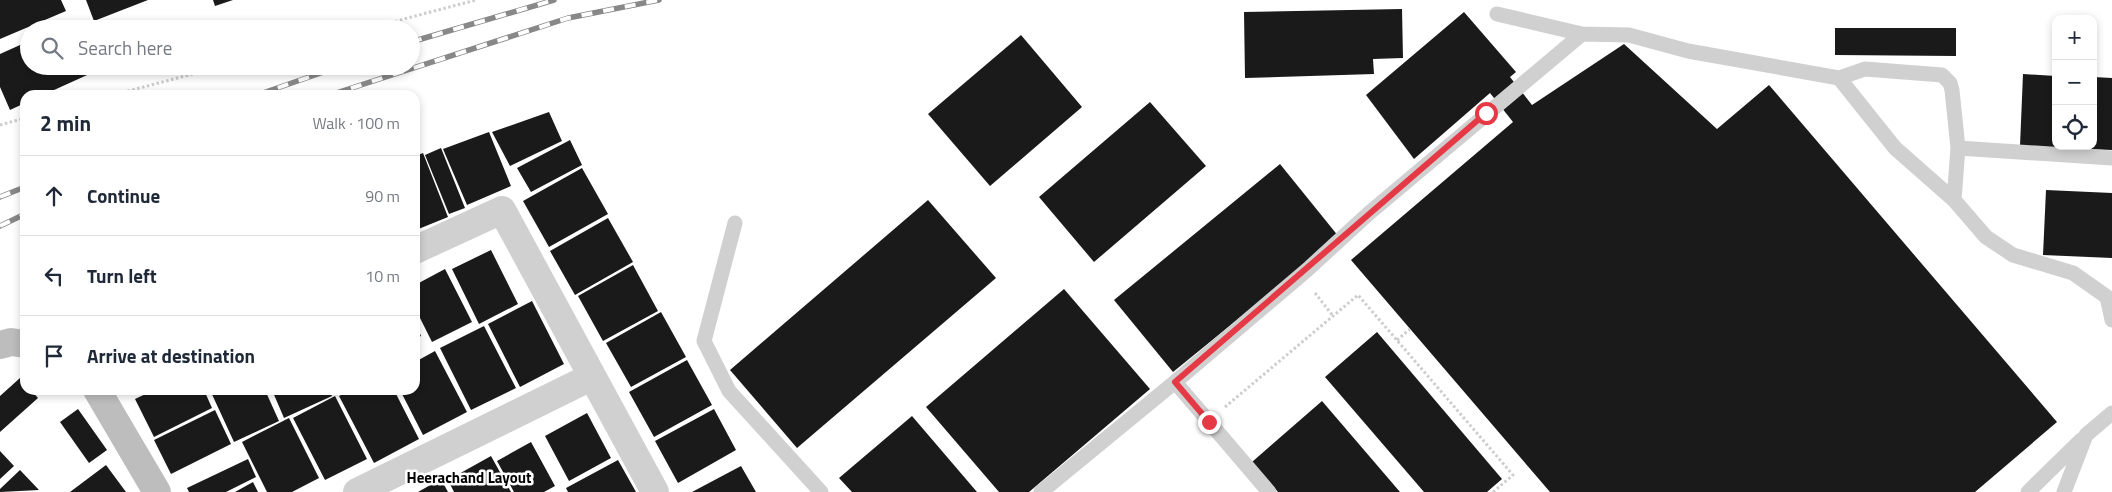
<!DOCTYPE html>
<meta charset="utf-8">
<style>
:root{--surface:#fff;--page:#f2f2f3;--text:#1f2937;--muted:#747a83;--line:#e0e1e3}
body{margin:0;font-family:"Titillium Web",sans-serif;background:var(--page);color:var(--text)}
.controls{position:absolute;right:15px;top:15px;display:grid;overflow:hidden;border-radius:10px;box-shadow:0 2px 8px #0003}
.controls button{width:45px;height:45px;display:grid;place-items:center;padding:0;border:0;border-bottom:1px solid var(--line);background:var(--surface);color:var(--text);font:25px sans-serif}
.stop{position:absolute;width:15px;height:15px;margin:-11px;border:4px solid #e63946;border-radius:50%;background:#fff}
.stop.end{background:#e63946;border-color:#fff;box-shadow:0 1px 5px #0008}
.list{margin:0;padding:0;list-style:none}
h2{display:flex;justify-content:space-between;align-items:center;height:65px;margin:0;padding:0 20px;font-size:21px}
h2 small{font-size:16px;font-weight:400;color:var(--muted)}
.list li{display:grid;grid-template-columns:32px 1fr auto;gap:15px;align-items:center;box-sizing:border-box;height:80px;padding:0 20px;border-top:1px solid var(--line)}
.list b{display:block;font-size:19px;white-space:nowrap}
.list em{font-size:16px;font-style:normal;color:var(--muted)}
.icon{flex:none;width:28px;height:28px;fill:none;stroke:currentColor;stroke-width:2;stroke-linecap:round;stroke-linejoin:round}
.map{position:relative;flex:none;width:2112px;height:492px;overflow:hidden}
.search{position:absolute;background:var(--surface);box-shadow:0 2px 8px #0003;left:20px;top:20px;width:400px;height:55px;display:flex;align-items:center;gap:12px;box-sizing:border-box;padding:0 18px;border-radius:28px;color:var(--muted);font-size:19px}
.panel{position:absolute;background:var(--surface);box-shadow:0 2px 8px #0003;left:20px;top:90px;width:400px;height:305px;border-radius:15px}
.map>svg:first-child{display:block}
.building{fill:#1a1a1a}
.lines{fill:none;stroke-linecap:round;stroke-linejoin:round}
.path{stroke:#cdcdcd;stroke-width:3;stroke-dasharray:2.5 2.5;stroke-linecap:butt}
.lane{stroke:#d0d0d0;stroke-width:15}
.street{stroke:#d0d0d0;stroke-width:28}
.secondary{stroke:#bdbdbd;stroke-width:28}
.rail-casing{stroke:#888;stroke-width:5.5}
.rail{stroke:#fff;stroke-width:4;stroke-dasharray:11;stroke-linecap:butt}
.route{stroke:#e63946;stroke-width:6}
.labels{text-anchor:middle;stroke-width:5;stroke-linejoin:round;paint-order:stroke}
.neighbourhood-label{font-size:15px;font-weight:bold;fill:#000;stroke:#fff}
</style>
<div class="map">
<svg width="2112" height="492" viewBox="0 0 2112 492">
<rect width="100%" height="100%" fill="#fff"/>
<path class="building" d="M0,0H61L66,11L0,39Z
M86,0H148L94,21Z
M213,0H233L215,6Z
M1402,9L1403,58L1373,59L1374,74L1245,78L1244,12Z
M1464,12L1516,72L1510,77L1532,105L1624,44L1717,129L1769,85L2057,422L1975,492H1550L1351,260L1513,122L1490,93L1414,159L1366,95Z
M74,21L78,29H57Z
M1835,28H1956V56L1835,55Z
M1021,35L1082,107L990,186L928,114Z
M29,41V66H94L96,71L43,95H25V103L10,110L0,87V54Z
M2023,74L2056,76V146H2093V77L2112,78V150L2020,146Z
M1150,102L1206,166L1094,262L1039,197Z
M549,112L562,141L510,166L492,132Z
M489,132L511,186L467,205L443,149Z
M570,140L582,165L531,192L517,168Z
M441,148L465,208L449,214L425,155Z
M423,153L448,217L416,230L415,156Z
M1280,164L1339,237L1173,372L1114,300Z
M582,168L608,214L549,247L523,201Z
M2046,190L2112,193V258L2043,255Z
M928,200L996,278L797,448L730,370Z
M608,218L633,262L575,295L550,251Z
M491,250L518,304L479,324L452,269Z
M633,265L658,311L603,341L578,296Z
M445,269L472,322L432,342L415,308V285Z
M1064,289L1150,389L1029,492H999L926,407Z
M532,301L564,364L520,387L488,324Z
M661,312L686,357L631,387L606,343Z
M415,323L421,336L415,339Z
M484,326L516,388L471,410L440,348Z
M1377,332L1502,479L1487,492H1424L1325,377Z
M435,351L467,412L423,435L400,390H415V362Z
M687,360L712,405L654,437L629,392Z
M20,378L25,384V390H31L38,398L0,432V396Z
M154,390H204L212,408L154,437L135,399Z
M210,390H265L279,421L234,442Z
M272,390H329L332,396L284,418Z
M351,390H394L419,439L374,463L339,396Z
M335,396L367,459L325,480L293,418Z
M1322,401L1400,492H1278L1252,462Z
M78,409L107,450L89,463L60,422Z
M714,409L736,450L678,483L655,441Z
M215,410L231,444L171,474L154,440Z
M587,413L611,458L569,481L545,436Z
M912,416L977,492H852L839,478Z
M289,418L319,478L292,492H267L242,442Z
M531,442L555,486L544,492H514L497,461Z
M0,451L14,466L0,479Z
M491,456L511,492H454L448,480Z
M248,459L256,477L226,492H189L187,488Z
M618,460L636,492H568L566,488Z
M106,465L126,492H70Z
M741,466L756,492H692Z
M20,470L39,490L0,492V489Z
M441,479L448,492H418Z
M253,482L258,492H235Z"/>
<g class="lines">
<path class="path" d="M366,29L476,0
M113,95L223,66
M0,125L25,118
M1315,293L1333,316
M1397,340L1410,329
M1225,407L1358,295L1513,475L1493,492"/>
<path class="lane" d="M1497,14L1582,34L1629,35L1688,51L1839,78L1895,148L1954,200L1986,237L2013,255L2073,273L2107,297L2112,320
M1839,78L1865,69L1942,75L1950,83L1952,90L1958,148L2112,158
M1954,200L1958,148
M735,223L704,341L729,391L821,492
M1041,492L1175,382
M1269,492L1175,382L1307,270L1368,214L1582,34
M2028,492L2081,440
M2064,492L2086,435L2112,413"/>
<path class="street" d="M415,250L502,210L655,492
M357,492L591,377"/>
<path class="secondary" d="M0,345L11,342L25,344
M97,390L157,492"/>
<defs>
<path id="rail" d="M411,42L554,0
M257,95L341,66
M330,95L568,18L659,0
M0,197L25,187
M0,226L25,214"/>
</defs>
<use href="#rail" class="rail-casing"/>
<use href="#rail" class="rail"/>
</g>
<g class="lines">
<path class="route" d="M1209,422L1175,382L1486,113"/>
</g>
<g class="labels">
<g class="neighbourhood-label">
<text x="469" y="483">Heerachand Layout</text>
</g>
</g>
</svg>
<div class="controls">
<button>+</button>
<button>−</button>
<button><svg class="icon" aria-label="locate" viewBox="0 0 24 24"><circle cx="12" cy="12" r="6"/><path d="M12 2v4M12 18v4M2 12h4M18 12h4"/></svg></button>
</div>
<div class="stop" style="left:1486px;top:113px"></div>
<div class="stop end" style="left:1209px;top:422px"></div>
<div class="search"><svg class="icon" aria-label="search" viewBox="0 0 24 24"><circle cx="10" cy="10" r="6"/><path d="M15 15l6 6"/></svg>Search here</div>
<section class="panel">
<h2>2 min<small>Walk · 100 m</small></h2>
<ul class="list">
<li><svg class="icon" aria-label="ahead" viewBox="0 0 24 24"><path d="M12 20V5M6 11l6-6 6 6"/></svg><div><b>Continue</b></div><em>90 m</em></li>
<li><svg class="icon" aria-label="left" viewBox="0 0 24 24"><path d="M17 20v-9H6M10 6l-5 5 5 5"/></svg><div><b>Turn left</b></div><em>10 m</em></li>
<li><svg class="icon" aria-label="arrive" viewBox="0 0 24 24"><path d="M6 21V4h12l-3 4 3 4H6"/></svg><div><b>Arrive at destination</b></div></li>
</ul>
</section>
</div>
